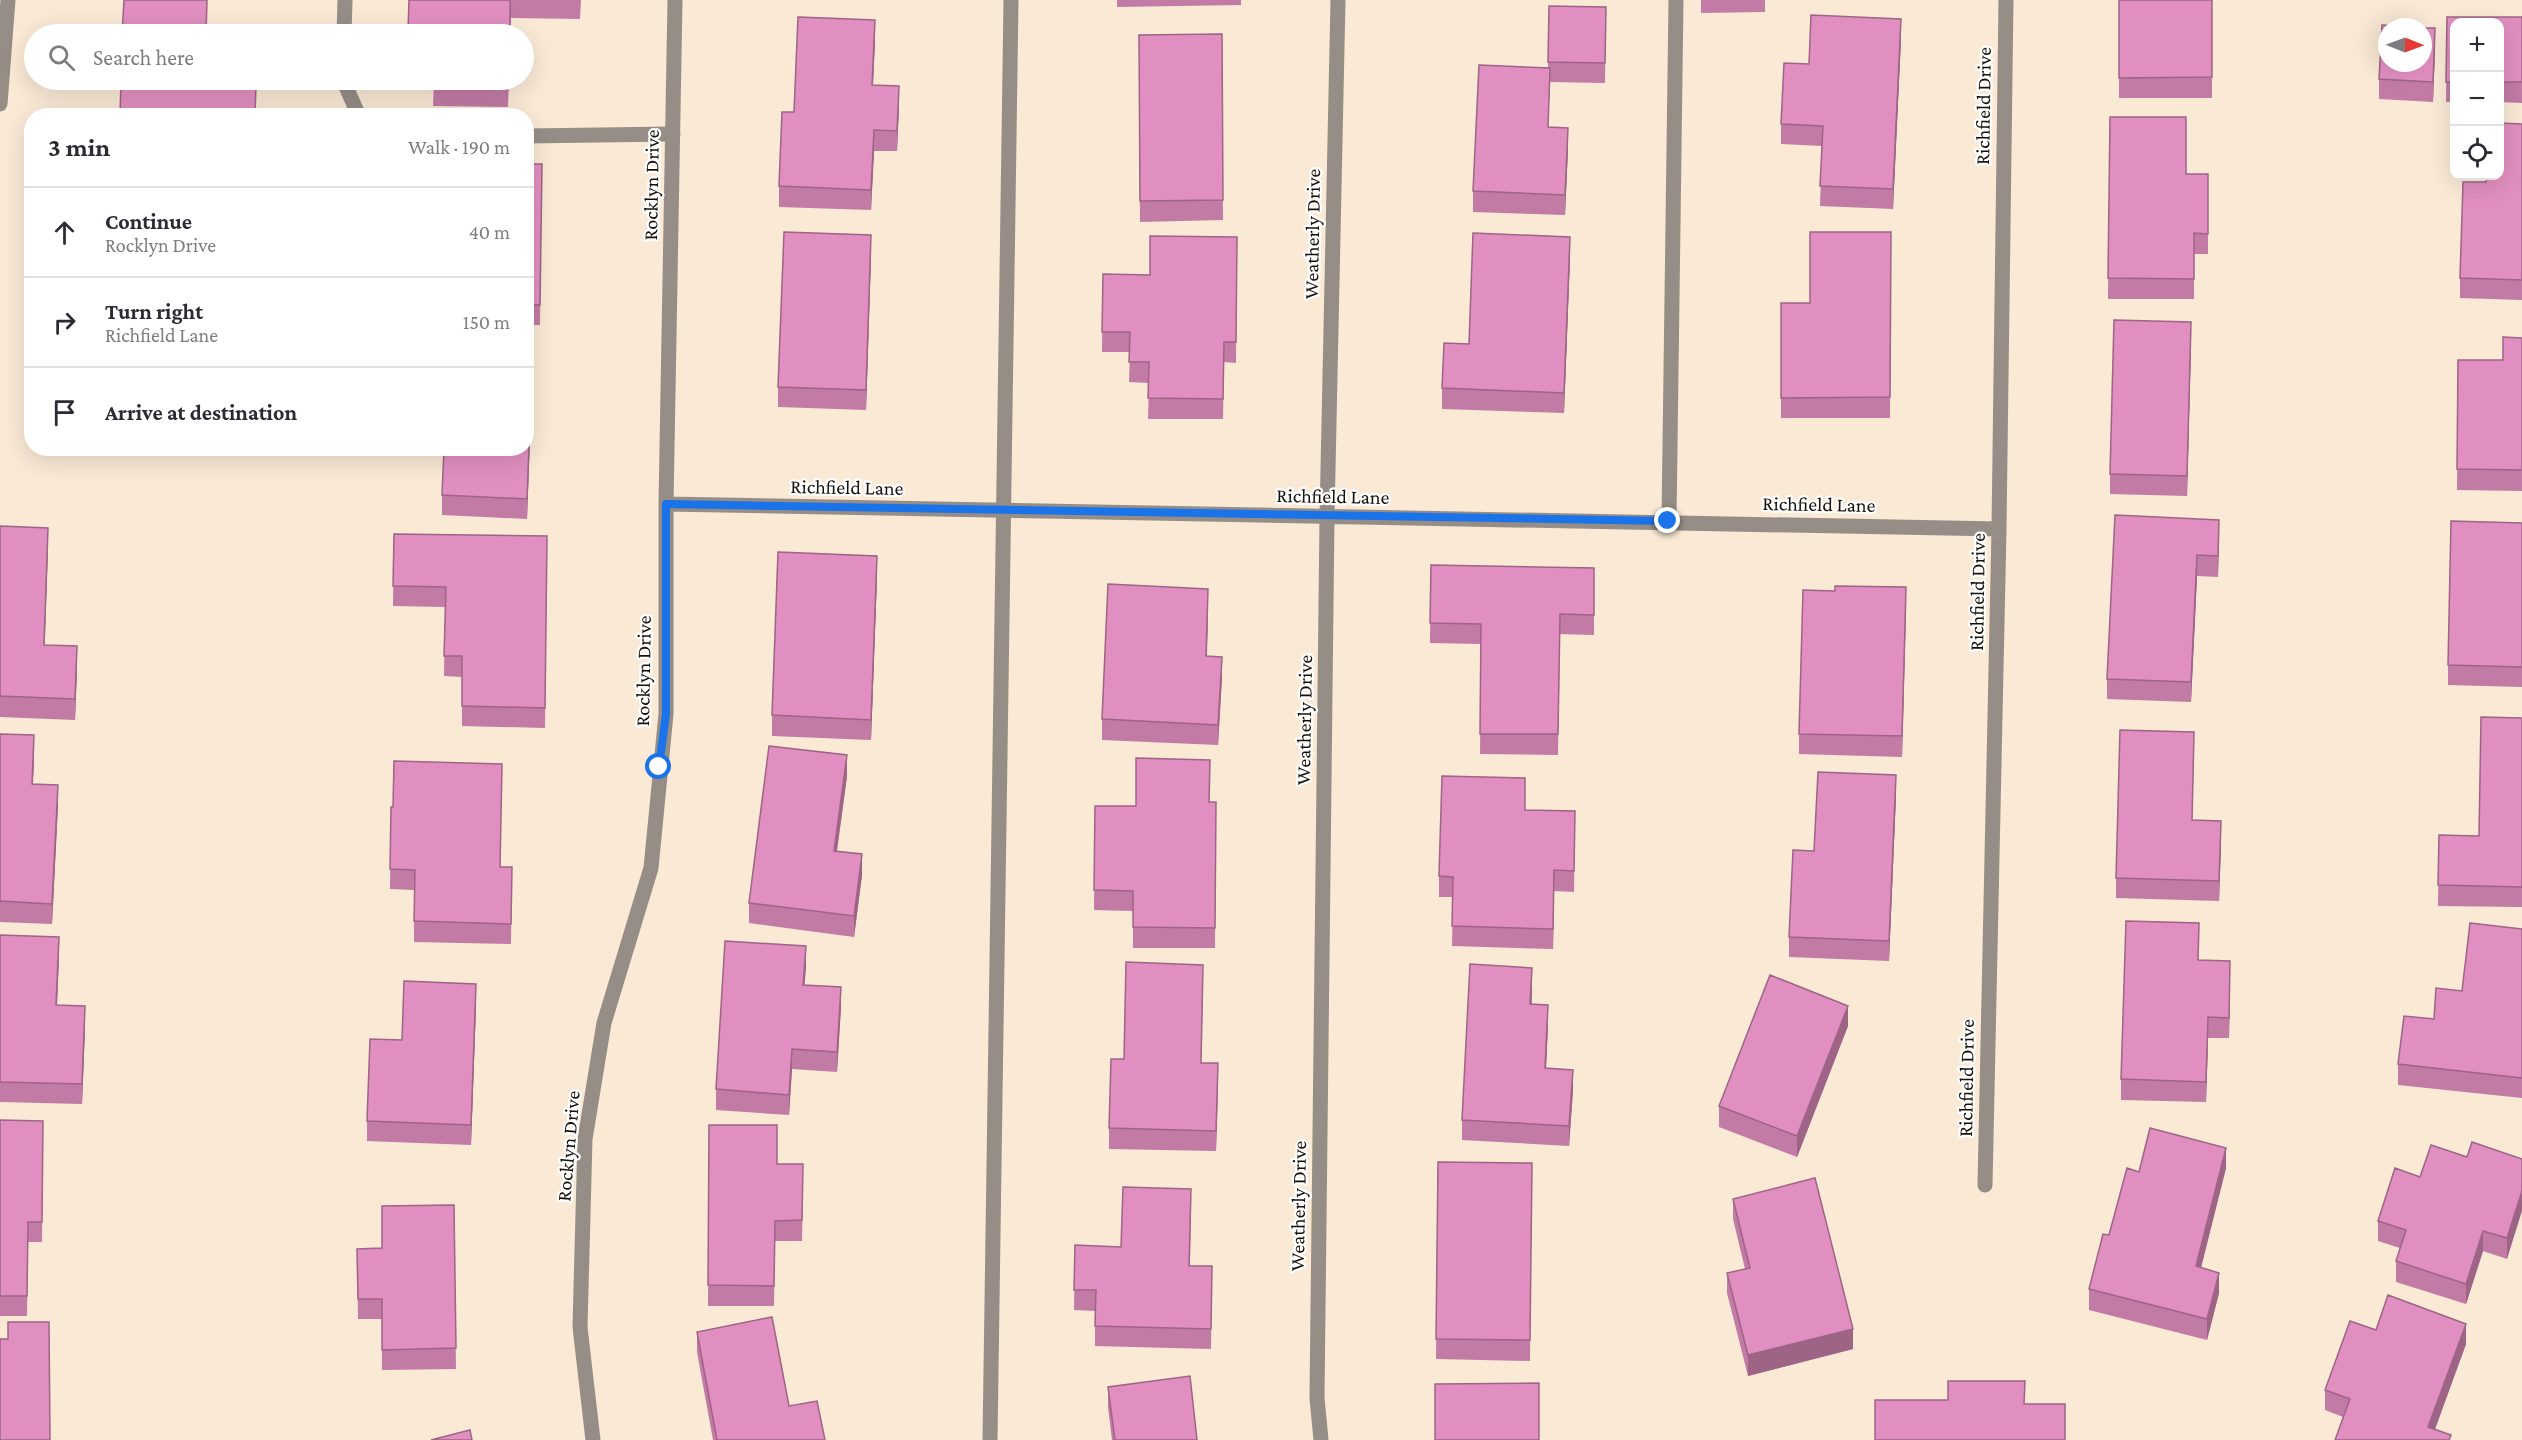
<!DOCTYPE html>
<meta charset="utf-8">
<style>
:root{--surface:#fff;--page:#f2f2f3;--text:#2b2b33;--muted:#7c7c81;--line:#e1e1e2}
body{margin:0;font-family:"Crimson Pro",serif;background:var(--page);color:var(--text)}
.controls{position:absolute;right:18px;top:18px;display:grid;overflow:hidden;border-radius:12px;box-shadow:0 6px 24px #0002}
.controls button{width:54px;height:54px;display:grid;place-items:center;padding:0;border:0;border-bottom:2px solid var(--line);background:var(--surface);color:var(--text);font:30px sans-serif}
.compass{position:absolute;left:2378px;top:18px;width:54px;height:54px;border-radius:50%;background:var(--surface);box-shadow:0 6px 24px #0002;rotate:91deg}
.stop{position:absolute;width:18px;height:18px;margin:-14px;border:4px solid #1a73e8;border-radius:50%;background:#fff}
.stop.end{background:#1a73e8;border-color:#fff;box-shadow:0 2px 6px #0008}
.list{margin:0;padding:0;list-style:none}
h2{display:flex;justify-content:space-between;align-items:center;height:78px;margin:0;padding:0 24px;font-size:26px}
h2 small{font-size:20px;font-weight:400;color:var(--muted)}
.list li{display:grid;grid-template-columns:39px 1fr auto;gap:18px;align-items:center;box-sizing:border-box;height:90px;padding:0 24px;border-top:2px solid var(--line)}
.list b{display:block;font-size:22px;white-space:nowrap}
.list p{margin:0;font-size:20px;white-space:nowrap;color:var(--muted)}
.list em{font-size:20px;font-style:normal;color:var(--muted)}
.icon{flex:none;width:33px;height:33px;fill:none;stroke:currentColor;stroke-width:2;stroke-linecap:round;stroke-linejoin:round}
.map{position:relative;flex:none;width:2522px;height:1440px;overflow:hidden}
.search{position:absolute;background:var(--surface);box-shadow:0 6px 24px #0002;left:24px;top:24px;width:510px;height:66px;display:flex;align-items:center;gap:15px;box-sizing:border-box;padding:0 21px;border-radius:33px;color:var(--muted);font-size:22px}
.panel{position:absolute;background:var(--surface);box-shadow:0 6px 24px #0002;left:24px;top:108px;width:510px;height:348px;border-radius:24px}
.map>svg:first-child{display:block}
.lines{fill:none;stroke-linecap:round;stroke-linejoin:round}
.service{stroke:#968d87;stroke-width:15}
.minor{stroke:#968d87;stroke-width:15}
.wall{fill:#c27ba5}
.shaded-wall{fill:#9e6486}
.building{fill:#e18fc0;stroke:#9e6486;stroke-width:1.5}
.route{stroke:#1a73e8;stroke-width:8}
.labels{text-anchor:middle;stroke-width:4.5;stroke-linejoin:round;paint-order:stroke}
.street-label{font-size:20px;fill:#151009;stroke:#fff}
</style>
<div class="map">
<svg width="2522" height="1440" viewBox="0 0 2522 1440">
<rect width="100%" height="100%" fill="#f9e9d5"/>
<g class="lines">
<path class="service" d="M344,34L345,0
M343,80L359,116
M526,136L673,134
M1669,521L1676,0
M990,1440L1011,0"/>
<path class="minor" d="M0,104L8,0
M666,504L1999,529
M1985,1185L1999,529L2006,0
M593,1440L580,1327L585,1139L604,1023L651,868L666,714V504L675,0
M1321,1440L1317,1398L1327,517L1338,0"/>
</g>
<path class="wall" d="M409,0H581L580,19L511,18L510,34H408Z
M1117,0H1241V5L1117,7Z
M1701,0H1765V12L1701,13Z
M2119,0H2212V98H2119Z
M1606,7L1605,83L1550,82L1548,127L1568,149L1565,215L1473,212V191L1548,68V62Z
M2447,17H2522V103L2499,102V22H2454V102H2446Z
M1222,34L1223,220L1140,222L1139,35Z
M1901,39L1893,209L1820,206L1822,146L1781,144V124L1809,64Z
M875,40L873,85L899,106L897,151H874L871,210L779,207V186L794,112Z
M2435,49L2433,102L2379,99V79Z
M434,80H509L508,107L433,106Z
M2110,117L2186,174H2208V254H2194V299H2108Z
M2522,124V300L2460,298V278L2486,182Z
M526,164H542L540,325H526Z
M1891,232L1890,418H1781V303H1810Z
M1237,237L1236,363L1224,362L1223,419H1148L1149,383L1129,382L1130,352H1102L1103,274L1150,275Z
M871,255L866,410L778,407V387Z
M1570,257L1564,413L1442,409V388L1469,344Z
M2522,338V491L2457,490L2458,360H2503Z
M2191,342L2187,496L2110,494V474Z
M533,357L527,519L442,515V495Z
M2115,515L2219,540L2218,577L2197,576L2191,702L2107,699V679Z
M2522,523V687L2448,685V665Z
M0,526L48,548L44,645L77,667L75,720L0,717Z
M394,534L547,536L545,728L462,726V677L444,676L445,607L393,606Z
M1431,565L1594,568V635L1560,634L1558,755L1480,754L1481,644L1430,643Z
M877,576L871,740L772,736V715Z
M1906,608L1902,757L1799,754V734Z
M1208,609L1207,656L1222,677L1218,745L1102,740V719Z
M2522,718V907L2438,906L2439,835L2479,836Z
M0,734L34,756L33,784L58,805L52,924L0,922Z
M2194,753L2192,820L2221,842L2219,901L2116,898V878Z
M847,776L837,851L862,875L854,937L749,923V903Z
M1896,795L1889,961L1789,957V937L1814,851Z
M1210,802H1216L1215,948H1133V911L1094,910L1095,806H1136Z
M391,807L500,867H512L511,944L414,942V890L390,889Z
M1525,810L1575,811L1574,892L1554,891L1553,949L1452,946L1453,897H1439V876Z
M2522,929V1098L2398,1085V1064L2434,1019L2462,991Z
M0,935L59,957L57,1005L85,1027L82,1104L0,1102Z
M2199,943L2198,960L2230,981L2229,1038H2208L2206,1102L2121,1100V1079Z
M806,967L804,985L841,1007L837,1072L792,1069L789,1115L716,1110V1089Z
M1203,985L1201,1063L1218,1084L1216,1151L1109,1149V1128Z
M1532,988V1004L1548,1025L1546,1069L1573,1090L1569,1146L1462,1140V1120Z
M476,1004L471,1145L367,1141V1121L402,1040Z
M1848,1026L1797,1157L1719,1127V1106Z
M0,1120L43,1121L42,1242H28L27,1316H0Z
M709,1125L777,1164L803,1184L802,1241H775L774,1306H708Z
M2467,1157L2522,1159L2507,1259L2483,1251L2466,1304L2396,1282V1261L2400,1248L2378,1241V1221L2420,1177Z
M1438,1162L1532,1163L1530,1361L1436,1359Z
M2226,1168L2201,1268L2219,1293L2207,1340L2089,1310V1289L2139,1172Z
M1733,1199L1853,1349L1748,1376L1727,1293V1273L1745,1269L1733,1219Z
M454,1205L456,1369L382,1370V1319H358L357,1249L382,1248Z
M1191,1210L1190,1266H1212L1211,1349L1095,1346V1311L1074,1310L1075,1245L1121,1247Z
M2376,1330L2466,1344L2435,1429L2451,1440L2343,1417L2325,1410V1390Z
M697,1332L789,1406L825,1440H713L697,1352Z
M1108,1387L1197,1440H1112L1108,1407Z"/>
<path class="shaded-wall" d="M1901,19V39L1893,209V189Z
M875,20V40L872,105V85Z
M2435,28V49L2433,102V82Z
M899,86V106L897,151V131Z
M1568,128V149L1565,215V195Z
M874,130V151L871,210V190Z
M871,235V255L866,410V390Z
M1570,237V257L1564,413V393Z
M2191,322V342L2187,496V476Z
M533,337V357L527,519V499Z
M2219,520V540L2218,577V556Z
M48,528V548L44,666V645Z
M2197,555V576L2191,702V682Z
M877,556V576L871,740V720Z
M1906,587V608L1902,757V736Z
M1208,589V609L1206,677V656Z
M77,646V667L75,720V699Z
M1222,657V677L1218,745V725Z
M34,735V756L32,804V784Z
M847,755V776L834,871V851Z
M1896,775V795L1889,961V941Z
M58,785V805L52,924V904Z
M2221,821V842L2219,901V881Z
M862,854V875L854,937V916Z
M1554,870V891L1553,949V929Z
M59,937V957L56,1026V1005Z
M806,946V967L803,1005V985Z
M2230,961V981L2229,1038V1018Z
M1532,968V988L1530,1024V1004Z
M476,984V1004L471,1145V1125Z
M841,987V1007L837,1072V1052Z
M1548,1005V1025L1545,1089V1068Z
M85,1006V1027L82,1104V1084Z
M1848,1006V1026L1797,1157V1136Z
M2208,1017V1038L2206,1102V1082Z
M792,1049V1069L789,1115V1095Z
M1218,1063V1084L1216,1151V1131Z
M1573,1070V1090L1569,1146V1126Z
M2226,1148V1168L2196,1287V1266Z
M2522,1191V1211L2507,1259V1238Z
M2483,1231V1251L2466,1304V1284Z
M2219,1273V1293L2207,1340V1319Z
M2466,1324V1344L2431,1440L2428,1427Z
M1853,1329V1349L1748,1376V1355Z"/>
<path class="building" d="M124,0H207L206,34H122Z
M409,0H510V34H434V31L408,30Z
M2119,0H2212V77L2119,78Z
M1549,6L1606,7L1605,63L1548,62Z
M1811,15L1901,19L1893,189L1820,186L1823,126L1781,124L1784,63L1809,64Z
M798,17L875,20L872,85L899,86L897,131L874,130L871,190L779,186L782,112H794Z
M2447,17H2522V82H2499V22H2454V82H2446Z
M2382,25L2413,27H2387V63H2423V28H2435L2433,82L2379,79Z
M1222,34L1223,200L1140,201L1139,35Z
M1479,65L1550,68L1548,127L1568,128L1565,195L1473,191Z
M121,80H228V84H256L255,116H120Z
M434,80H508V87L433,86Z
M2110,117H2186V174H2208V234L2194,233V279L2108,278Z
M2499,123L2522,124V280L2460,278L2463,182H2486V176H2499Z
M526,164H542L540,305L526,304Z
M784,232L871,235L866,390L778,387Z
M1810,232H1891L1890,397L1781,398V303H1810Z
M1473,233L1570,237L1564,393L1442,388L1444,343L1469,344Z
M1150,236L1237,237L1236,342H1224L1223,399L1148,398L1149,362H1129L1130,332H1102L1103,274L1150,275Z
M2114,320L2191,322L2187,476L2110,474Z
M526,337H533L527,499L442,495L444,448H526Z
M2503,337L2522,338V470L2457,469L2458,360H2503Z
M2115,515L2219,520L2218,556L2197,555L2191,682L2107,679Z
M2451,521L2522,523V667L2448,665Z
M0,526L48,528L44,645L77,646L75,699L0,696Z
M394,534L547,536L545,708L462,706V656H444L446,587L393,586Z
M778,552L877,556L871,720L772,715Z
M1431,565L1594,568V615L1560,614L1558,734H1480L1481,624L1430,623Z
M1108,584L1208,589L1206,656L1222,657L1218,725L1102,719Z
M1835,586L1906,587L1902,736L1799,734L1803,590L1835,591Z
M2481,717L2522,718V887L2438,885L2439,835L2479,836Z
M2120,730L2194,732L2192,820L2221,821L2219,881L2116,878Z
M0,734L34,735L32,784L58,785L52,904L0,901Z
M769,746L847,755L834,851L862,854L854,916L749,903Z
M1136,758L1210,760L1209,802H1216L1215,928L1133,927V891L1094,890L1095,806H1136Z
M394,761L502,764L500,867H512L511,924L414,921L415,870L390,869L391,807H393Z
M1818,772L1896,775L1889,941L1789,937L1793,850L1814,851Z
M1442,776L1525,778V810L1575,811L1574,871L1554,870L1553,929L1452,926L1453,877L1439,876Z
M2126,921L2199,923L2198,960L2230,961L2229,1018L2208,1017L2206,1082L2121,1079Z
M2470,923L2522,929V1078L2398,1064L2404,1016L2434,1019L2436,988L2462,991Z
M0,935L59,937L56,1005L85,1006L82,1084L0,1082Z
M725,941L806,946L803,985L841,987L837,1052L792,1049L789,1095L716,1089Z
M1126,962L1203,965L1201,1063H1218L1216,1131L1109,1128L1111,1059H1124Z
M1470,964L1532,968L1530,1004L1548,1005L1545,1068L1573,1070L1569,1126L1462,1120Z
M1770,975L1848,1006L1797,1136L1719,1106Z
M404,981L476,984L471,1125L367,1121L370,1039L402,1040Z
M0,1120L43,1121L42,1222H28L27,1296H0Z
M709,1125H777V1164H803L802,1220L775,1221L774,1286L708,1285Z
M2150,1128L2226,1148L2196,1266L2219,1273L2207,1319L2089,1289L2103,1234L2109,1235L2127,1168L2139,1172Z
M2472,1142L2522,1159V1191L2507,1238L2483,1231L2466,1284L2396,1261L2406,1230L2378,1221L2395,1168L2420,1177L2431,1145L2467,1157Z
M1438,1162L1532,1163L1530,1340L1436,1339Z
M1815,1178L1853,1329L1748,1355L1727,1273L1750,1268L1733,1199Z
M1123,1187L1191,1189L1189,1266H1212L1211,1329L1095,1326L1096,1290H1074L1075,1245L1121,1247Z
M454,1205L456,1348L382,1350V1299H358L357,1249L382,1248V1206Z
M2388,1295L2466,1324L2428,1427L2451,1435L2449,1440H2335L2350,1399L2325,1390L2350,1321L2376,1330Z
M772,1317L789,1406L817,1401L825,1440H717L697,1332Z
M8,1322H49L50,1440H0V1339H8Z
M1190,1376L1197,1440H1115L1108,1387Z
M1948,1381H2025L2024,1404H2065V1440H1875V1400H1948Z
M1539,1383V1440H1435V1384Z
M470,1430L472,1440H431Z"/>
<g class="lines">
<path class="route" d="M659,767L666,714V504L1668,521"/>
</g>
<g class="labels">
<g class="street-label">
<text transform="translate(1983 106) rotate(-89)" y="7">Richfield Drive</text>
<text transform="translate(651 185) rotate(-89)" y="7">Rocklyn Drive</text>
<text transform="translate(1312 234) rotate(-89)" y="7">Weatherly Drive</text>
<text transform="translate(847 487) rotate(1)" y="7">Richfield Lane</text>
<text transform="translate(1333 496) rotate(1)" y="7">Richfield Lane</text>
<text transform="translate(1819 504) rotate(1)" y="7">Richfield Lane</text>
<text transform="translate(1977 592) rotate(-89)" y="7">Richfield Drive</text>
<text transform="translate(643 671) rotate(-89)" y="7">Rocklyn Drive</text>
<text transform="translate(1304 720) rotate(-89)" y="7">Weatherly Drive</text>
<text transform="translate(1966 1078) rotate(-89)" y="7">Richfield Drive</text>
<text transform="translate(568 1146) rotate(-85)" y="7">Rocklyn Drive</text>
<text transform="translate(1298 1206) rotate(-89)" y="7">Weatherly Drive</text>
</g>
</g>
</svg>
<div class="controls">
<button>+</button>
<button>−</button>
<button><svg class="icon" aria-label="locate" viewBox="0 0 24 24"><circle cx="12" cy="12" r="6"/><path d="M12 2v4M12 18v4M2 12h4M18 12h4"/></svg></button>
</div>
<svg class="compass" viewBox="-18 -18 36 36"><path d="M0-13l5 13h-10z" fill="#e53935"/><path d="M0 13l5-13h-10z" fill="#7c7c81"/></svg>
<div class="stop" style="left:659px;top:767px"></div>
<div class="stop end" style="left:1668px;top:521px"></div>
<div class="search"><svg class="icon" aria-label="search" viewBox="0 0 24 24"><circle cx="10" cy="10" r="6"/><path d="M15 15l6 6"/></svg>Search here</div>
<section class="panel">
<h2>3 min<small>Walk · 190 m</small></h2>
<ul class="list">
<li><svg class="icon" aria-label="ahead" viewBox="0 0 24 24"><path d="M12 20V5M6 11l6-6 6 6"/></svg><div><b>Continue</b><p>Rocklyn Drive</p></div><em>40 m</em></li>
<li><svg class="icon" aria-label="right" viewBox="0 0 24 24"><path d="M7 20v-9h11M14 6l5 5-5 5"/></svg><div><b>Turn right</b><p>Richfield Lane</p></div><em>150 m</em></li>
<li><svg class="icon" aria-label="arrive" viewBox="0 0 24 24"><path d="M6 21V4h12l-3 4 3 4H6"/></svg><div><b>Arrive at destination</b></div></li>
</ul>
</section>
</div>
